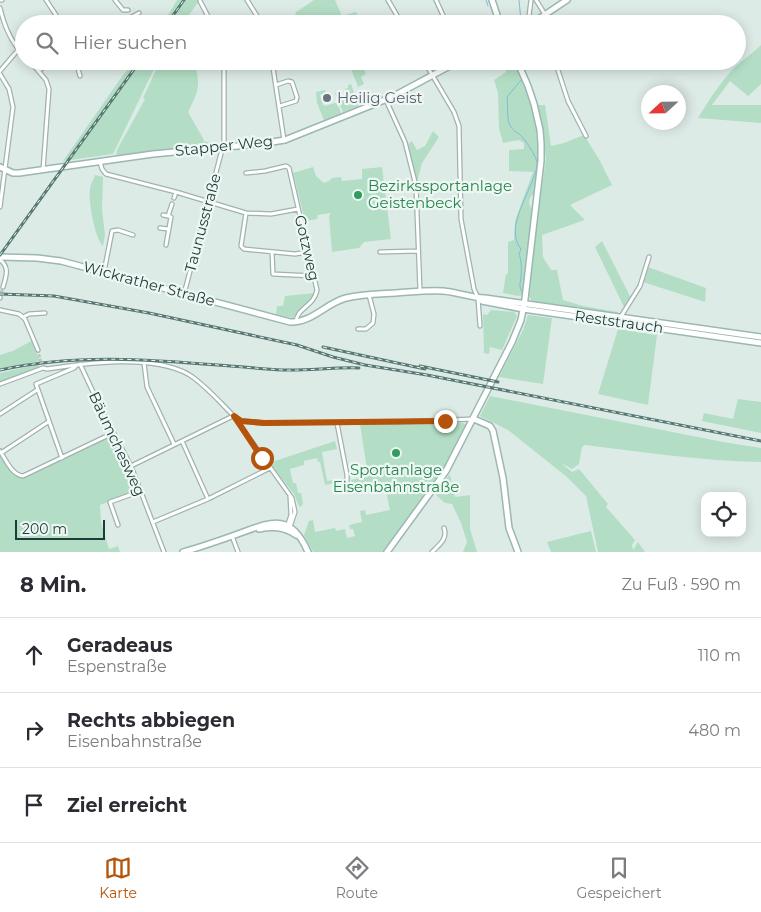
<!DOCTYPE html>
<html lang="de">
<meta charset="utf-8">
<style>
:root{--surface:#fff;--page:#f7f7f7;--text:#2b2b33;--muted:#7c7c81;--line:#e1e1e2;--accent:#b45309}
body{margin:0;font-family:Montserrat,sans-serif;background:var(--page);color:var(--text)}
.controls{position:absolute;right:15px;bottom:15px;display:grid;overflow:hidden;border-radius:10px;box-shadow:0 2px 12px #0003}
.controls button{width:45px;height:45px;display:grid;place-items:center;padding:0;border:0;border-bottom:1px solid var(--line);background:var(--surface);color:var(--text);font:25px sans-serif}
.compass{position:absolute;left:641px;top:85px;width:45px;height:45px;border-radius:50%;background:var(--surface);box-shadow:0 2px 12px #0003;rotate:248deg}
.scale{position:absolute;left:15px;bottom:12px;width:90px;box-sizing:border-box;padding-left:5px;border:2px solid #1d3b38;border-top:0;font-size:14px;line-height:18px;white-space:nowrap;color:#1d3b38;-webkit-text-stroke:4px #eef7f4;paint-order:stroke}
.stop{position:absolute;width:15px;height:15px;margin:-11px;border:4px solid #b45309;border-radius:50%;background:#fff}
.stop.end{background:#b45309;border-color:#fff;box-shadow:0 1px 5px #0008}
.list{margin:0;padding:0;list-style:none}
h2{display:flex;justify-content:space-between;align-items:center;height:65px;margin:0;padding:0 20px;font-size:21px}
h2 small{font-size:16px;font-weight:400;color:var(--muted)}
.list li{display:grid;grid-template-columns:32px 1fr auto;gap:15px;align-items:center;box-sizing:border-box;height:75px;padding:0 20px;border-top:1px solid var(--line)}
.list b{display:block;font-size:19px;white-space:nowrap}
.list p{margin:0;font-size:16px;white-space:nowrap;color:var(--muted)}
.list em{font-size:16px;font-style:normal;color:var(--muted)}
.icon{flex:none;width:28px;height:28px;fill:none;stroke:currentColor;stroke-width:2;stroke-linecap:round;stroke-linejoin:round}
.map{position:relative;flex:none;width:761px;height:552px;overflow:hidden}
.search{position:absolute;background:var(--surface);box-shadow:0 2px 12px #0003;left:15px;right:15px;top:15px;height:55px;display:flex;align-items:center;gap:12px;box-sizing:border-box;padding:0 18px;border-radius:28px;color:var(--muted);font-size:19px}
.sheet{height:290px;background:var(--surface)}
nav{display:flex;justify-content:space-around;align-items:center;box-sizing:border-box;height:70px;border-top:1px solid var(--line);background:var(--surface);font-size:14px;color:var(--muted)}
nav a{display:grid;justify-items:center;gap:2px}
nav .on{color:var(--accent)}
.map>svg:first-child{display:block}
.green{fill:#b3dec5}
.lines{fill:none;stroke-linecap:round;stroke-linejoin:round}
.stream{stroke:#7fbcd6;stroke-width:1}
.street-tunnel{stroke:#b7c8c4;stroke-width:3;stroke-dasharray:3 1.5;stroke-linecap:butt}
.street-casing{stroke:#a0b3af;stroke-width:5.5}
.secondary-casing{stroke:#9bb7b1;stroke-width:8}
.street{stroke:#fff;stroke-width:3}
.secondary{stroke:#fff;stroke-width:5}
.rail-casing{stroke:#577873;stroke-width:3}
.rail{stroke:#eef7f4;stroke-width:1;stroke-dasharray:4;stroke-linecap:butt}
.route{stroke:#b45309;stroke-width:6}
.worship-dot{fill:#6b7280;stroke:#eef7f4;stroke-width:2}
.leisure-dot{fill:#2e9e5b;stroke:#eef7f4;stroke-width:2}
.labels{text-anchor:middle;stroke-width:4.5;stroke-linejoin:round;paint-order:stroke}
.worship-label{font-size:15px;fill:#5b616d;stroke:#eef7f4;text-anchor:start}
.street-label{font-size:15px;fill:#1d3b38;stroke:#eef7f4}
.leisure-label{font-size:15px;fill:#27864d;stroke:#eef7f4;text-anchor:start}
</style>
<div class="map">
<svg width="761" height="552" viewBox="0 0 761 552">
<rect width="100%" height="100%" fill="#ddebe7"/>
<path class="green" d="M177,0H200L182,24H163Z
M314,0H335L342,16L356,12L359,19L369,15L373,24H299L295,16L296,12Z
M761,45V84L748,96L730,81L712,105H761V123L698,118C709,100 721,81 736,66C744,59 753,53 761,45Z
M135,61H158L113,154L63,161L123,75Z
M160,61H194C201,86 199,90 188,112L204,140L203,141L212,143V145L172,148L116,156L117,150L145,99L143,98Z
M348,61H360L366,74L361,77L364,84L358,87Z
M506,61H514L524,83L532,109L536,130L538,161L535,192L530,198L529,203L532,210L522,295L518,296L503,293L506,274H508V242L514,240L515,221L533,172L509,171V150L524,149V143L519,140L503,143L499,128L498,93L494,80L506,72L504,63Z
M351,84L359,106L343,112L335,93L339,91L340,95H345V89L348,88V85Z
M325,90L326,92L320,95L323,105C328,107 333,102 338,103L337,106L339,107L341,113L324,120L317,103L316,92Z
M537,105H545L551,146L564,143L584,135L600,161L612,185L570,205L585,220L542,235L543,257L551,270H557L563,300L583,306L618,312L617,315L533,303L529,296L531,267L546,158Z
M433,131L439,137L422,163L417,182L408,144L412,141L417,150L425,146Z
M313,167L316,176L324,183L329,181L332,178L341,177L342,181L362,179V169L382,167L391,239L364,242L359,248L332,252L329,216L331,213L318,215L317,219L305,221L293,173Z
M95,175L103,177L102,209L105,235L103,246C95,239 88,201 90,189C90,185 94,179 95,175Z
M602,241L631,298L624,307L595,247Z
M648,267L706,288L705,302L643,282Z
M315,293C312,304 299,309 293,318L276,315L277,306H283L285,296Z
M491,310L514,312L517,316L502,350L490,347L489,354L484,353L483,314L487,315Z
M528,315L552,318L543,384L499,377L523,330Z
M618,329L657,335L648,405L598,394Z
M33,340L39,361L0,369V355L13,351Z
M39,364V368L36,370L0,382V373Z
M490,396L723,442L761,448V462C702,461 643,452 585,445L582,447L579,464L572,469L561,463L572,472L579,469L608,504L606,507L635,540L632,545L633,550L638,542L645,552H598L586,496L567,477L508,430L480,416Z
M738,399L761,402V433L702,421L704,413L733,419Z
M463,423L467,425L447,468L385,552H313L304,535L309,521L313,520L315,532L335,528L336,531L345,529L347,538L355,536L353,529H350L349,525L362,522L360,511L365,510L366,515L390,510L384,482L376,483L375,482L353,486L351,480L368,476L360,424Z
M111,436L129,467L138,491L100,505L101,523L109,549L118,546L120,552H0V453C6,461 12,475 22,478Z
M335,441L337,449L322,452L327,481L332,480V482L340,481V482L325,485L320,462H318L317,458L304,461V465L290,469L293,483H296L298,493H301L303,504L301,507L299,506L294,494L269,463Z
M449,475H450L455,497L470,495V529L477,552H463L467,542L461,523L452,504L445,503L436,495Z
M591,531L596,552H551L547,542Z"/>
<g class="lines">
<path class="stream" d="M486,0L488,6
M519,0L521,21
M525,72L528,61
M522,292C518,285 521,282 521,276C522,271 521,258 519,254L521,249C503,227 533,190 537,166C539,159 525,139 519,134C515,131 511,129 509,123C507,117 508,104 507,97L522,79"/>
<path class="street-tunnel" d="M0,297L3,287
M38,350L41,364"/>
<defs>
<path id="street" d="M0,0H2
M46,0L62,24
M115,0L123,10H128
M247,0L262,24
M388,0L402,24
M436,0L447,24
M536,0L551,24
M200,1L212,24
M0,8C4,25 11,43 24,55
M529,16L531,0
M119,24L139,13
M30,61L46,80L49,89L43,170
M76,61L80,76
M272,61L284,140
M424,61L454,112L459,126L461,219L474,289L478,298L480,326
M555,61L568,101L586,136
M39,70L56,61
M0,71L18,50
M0,74L9,89L13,107L0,207
M276,85L288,81L292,82L297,97L296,101L280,106
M386,100L405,142L416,186L420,291
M100,162L102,169L106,174L176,192L246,213L271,214L298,209
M246,173L265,171L286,166L289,168L317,290C314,307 297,307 296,322
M174,198L176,192
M246,213L241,246L244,249L295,254L308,252
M163,215L168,216
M160,228L168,229
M166,245L171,217L168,216L172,204
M272,252L273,274L314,276
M380,252L417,251
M0,260C10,267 6,277 3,287
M104,272L112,231L118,230L133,235
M184,294L224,142V61
M0,298V297
M0,310L19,314L25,319L38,350
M23,317L29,314L45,313
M620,318L640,286L649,257
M358,329H366L373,323L374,314L369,295
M144,363L147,387L174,444
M80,364L101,409L131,466L164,552
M0,384L43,368L47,369C87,363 152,354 188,374C205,384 222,405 236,418L241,421L264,423L397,422L474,419
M0,414L37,390
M235,418L292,498L295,512L290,527
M337,423L347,475V484
M182,441L208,499
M0,451C6,460 12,475 23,476L113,433
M1,453L48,422
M62,458L36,384L74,368L77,365
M131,466L233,416
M153,522L208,499L270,468
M118,525L110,502L141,491
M287,527L291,515L290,496
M232,536L238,552
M432,552C439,545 448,539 444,528"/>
<path id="secondary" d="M492,0L500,24
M531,24L567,0
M0,167L13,173H19L153,154L259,144L285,140L392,97L459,61
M0,257L37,258L61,261L290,322C312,323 326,303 346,298C363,294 380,294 396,293C412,292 427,290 443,291C457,292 471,298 485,298L761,337
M478,298L482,301L523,309L761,343
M474,419L490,426L493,431L503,478L509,528L518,552
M259,529C273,526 284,527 296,535
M183,552C201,547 218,541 235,535C269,523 290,510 308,552
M387,552L446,471L512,342L521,320L525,299L541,161V144L540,130L534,104L528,86L517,61"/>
</defs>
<use href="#street" class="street-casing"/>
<use href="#secondary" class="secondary-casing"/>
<use href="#street" class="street"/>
<use href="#secondary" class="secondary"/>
<defs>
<path id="rail" d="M167,24L184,0
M0,255L140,61
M0,294L54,296L149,313L297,345L333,357L365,365L427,375L761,441
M323,347L425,369
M420,366L498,382
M0,370C95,349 187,364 283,370C308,371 333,367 359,368"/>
</defs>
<use href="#rail" class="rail-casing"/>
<use href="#rail" class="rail"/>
</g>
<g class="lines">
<path class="route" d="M262,458L234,416L241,421L264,423L445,421"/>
</g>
<circle class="worship-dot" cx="327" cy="98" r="5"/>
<g class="leisure-dot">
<circle cx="358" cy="195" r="5"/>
<circle cx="396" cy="453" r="5"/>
</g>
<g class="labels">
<g class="worship-label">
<text x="337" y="103">Heilig Geist</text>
</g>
<g class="street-label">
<text transform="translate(224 146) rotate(-6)" y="5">Stapper Weg</text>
<text transform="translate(203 223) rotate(-75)" y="5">Taunusstraße</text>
<text transform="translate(307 248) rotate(77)" y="5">Gotzweg</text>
<text transform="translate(149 284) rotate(15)" y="5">Wickrather Straße</text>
<text transform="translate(619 322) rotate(8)" y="5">Reststrauch</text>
<text transform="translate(117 444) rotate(65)" y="5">Bäumchesweg</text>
</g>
<g class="leisure-label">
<text x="368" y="191">Bezirkssportanlage<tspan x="368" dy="17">Geistenbeck</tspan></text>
<text x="396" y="475" text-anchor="middle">Sportanlage<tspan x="396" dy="17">Eisenbahnstraße</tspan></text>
</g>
</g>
</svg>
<div class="controls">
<button><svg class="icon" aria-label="locate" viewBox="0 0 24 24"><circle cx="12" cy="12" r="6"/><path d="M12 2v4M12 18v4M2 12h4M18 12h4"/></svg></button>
</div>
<svg class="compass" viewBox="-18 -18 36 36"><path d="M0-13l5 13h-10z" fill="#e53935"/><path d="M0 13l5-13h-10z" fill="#7c7c81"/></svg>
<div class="scale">200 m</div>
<div class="stop" style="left:262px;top:458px"></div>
<div class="stop end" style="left:445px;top:421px"></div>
<div class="search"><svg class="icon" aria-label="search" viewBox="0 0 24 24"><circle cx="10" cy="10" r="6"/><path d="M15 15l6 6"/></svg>Hier suchen</div>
</div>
<section class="sheet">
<h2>8 Min.<small>Zu Fuß · 590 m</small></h2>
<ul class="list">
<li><svg class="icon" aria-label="ahead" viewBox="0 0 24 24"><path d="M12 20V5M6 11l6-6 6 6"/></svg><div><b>Geradeaus</b><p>Espenstraße</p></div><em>110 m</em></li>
<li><svg class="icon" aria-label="right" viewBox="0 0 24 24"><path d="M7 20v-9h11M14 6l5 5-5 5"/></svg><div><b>Rechts abbiegen</b><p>Eisenbahnstraße</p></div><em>480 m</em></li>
<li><svg class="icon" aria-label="arrive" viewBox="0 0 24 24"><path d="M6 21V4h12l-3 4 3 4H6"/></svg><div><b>Ziel erreicht</b></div></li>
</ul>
</section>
<nav>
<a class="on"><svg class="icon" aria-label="map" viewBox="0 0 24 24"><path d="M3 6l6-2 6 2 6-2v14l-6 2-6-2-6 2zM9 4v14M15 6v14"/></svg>Karte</a>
<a><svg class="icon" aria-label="directions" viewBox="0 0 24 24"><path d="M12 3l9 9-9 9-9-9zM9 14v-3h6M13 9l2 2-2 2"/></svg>Route</a>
<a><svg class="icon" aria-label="saved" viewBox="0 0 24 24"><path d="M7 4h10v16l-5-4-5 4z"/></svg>Gespeichert</a>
</nav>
